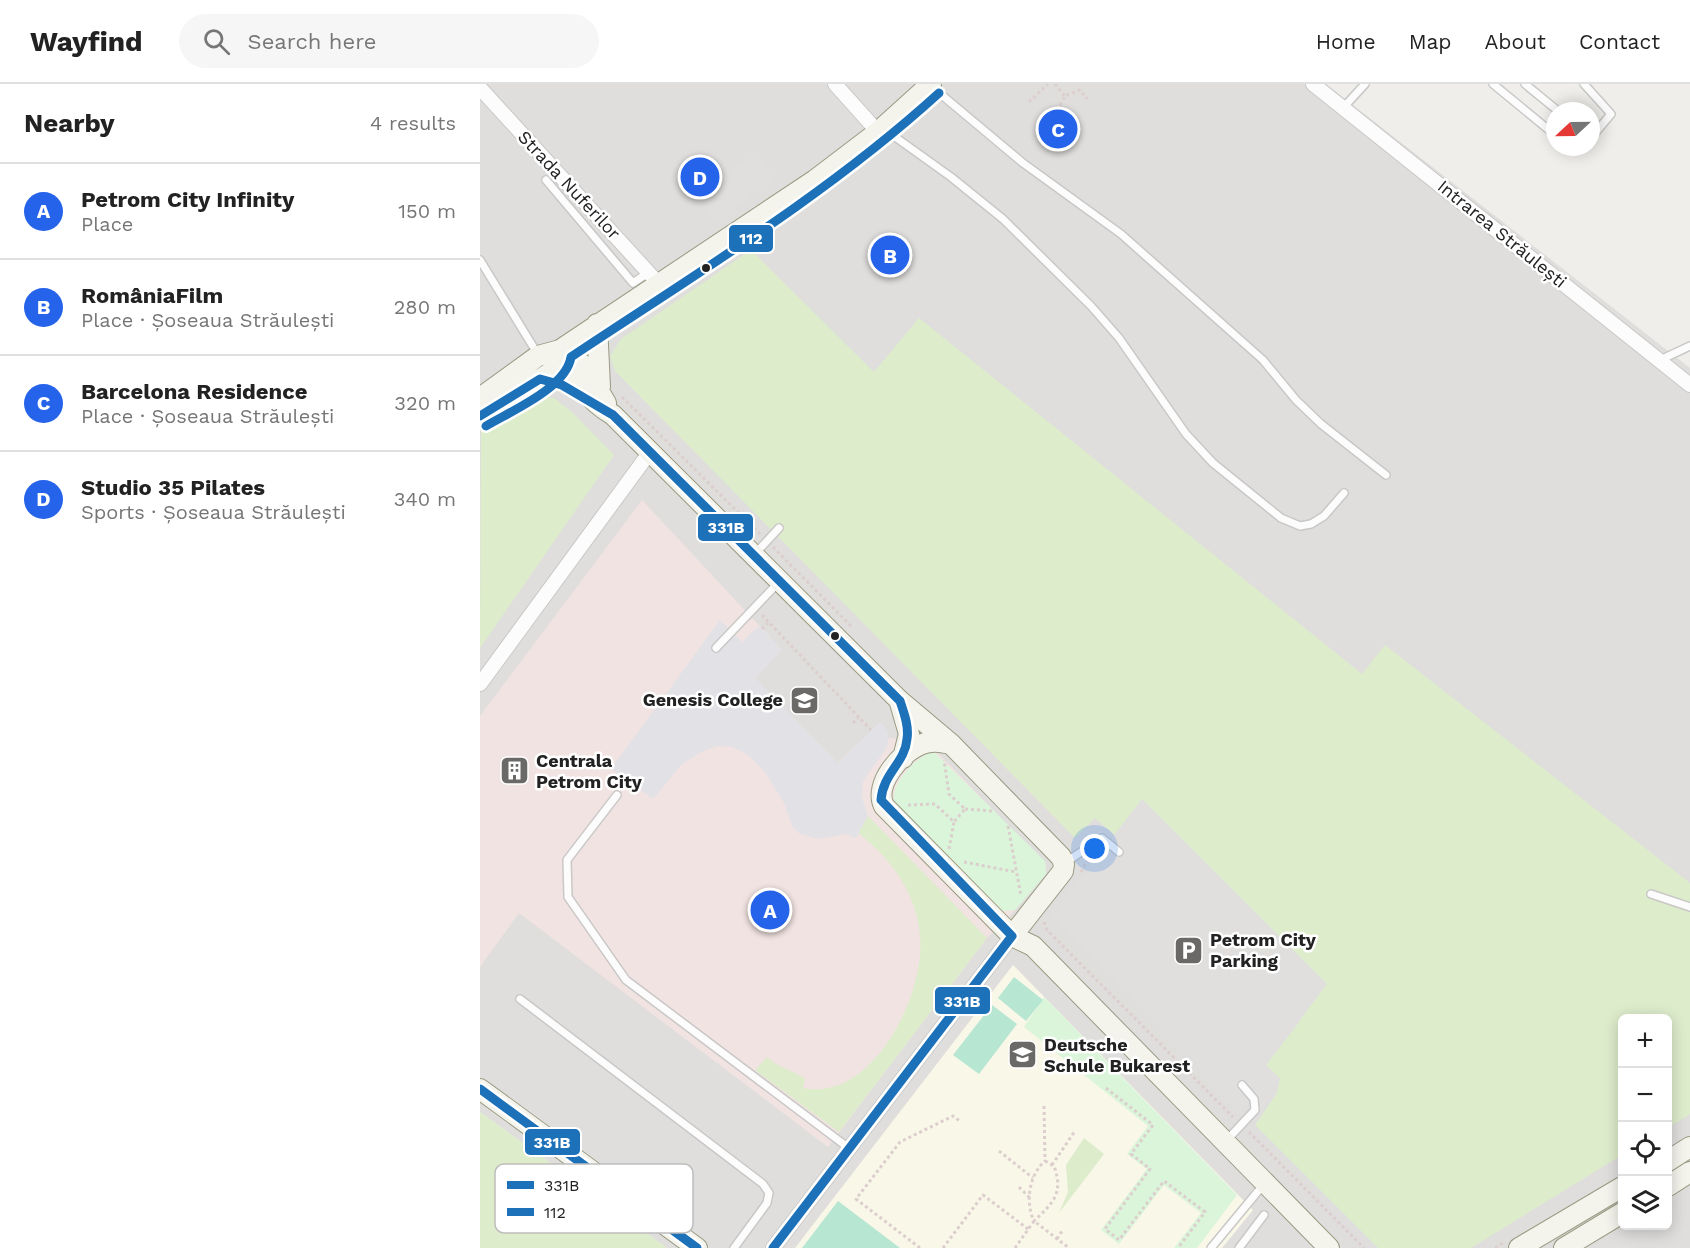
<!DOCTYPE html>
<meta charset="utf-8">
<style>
:root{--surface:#fff;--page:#f6f6f6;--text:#222;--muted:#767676;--line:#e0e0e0;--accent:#2563eb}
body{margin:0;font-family:"Work Sans",sans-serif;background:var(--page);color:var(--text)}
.controls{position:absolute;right:18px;bottom:18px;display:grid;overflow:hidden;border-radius:9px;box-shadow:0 3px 15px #0003}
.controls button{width:54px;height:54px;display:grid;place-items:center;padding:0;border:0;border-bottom:2px solid var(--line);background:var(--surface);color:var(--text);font:30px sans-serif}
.compass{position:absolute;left:1066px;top:18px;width:54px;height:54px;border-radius:50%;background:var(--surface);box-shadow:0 3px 15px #0003;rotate:248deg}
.you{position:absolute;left:615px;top:765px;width:21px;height:21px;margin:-15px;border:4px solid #fff;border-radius:50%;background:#1a73e8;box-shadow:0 0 0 9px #1a73e833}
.badge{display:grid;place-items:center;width:39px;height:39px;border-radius:50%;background:var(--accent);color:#fff;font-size:20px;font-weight:700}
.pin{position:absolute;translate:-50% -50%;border:3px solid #fff;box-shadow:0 2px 6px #0006}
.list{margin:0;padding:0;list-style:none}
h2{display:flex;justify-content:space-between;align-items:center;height:78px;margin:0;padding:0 24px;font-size:26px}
h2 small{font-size:20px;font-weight:400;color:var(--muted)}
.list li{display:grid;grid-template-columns:39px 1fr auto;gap:18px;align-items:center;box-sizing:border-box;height:96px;padding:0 24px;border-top:2px solid var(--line)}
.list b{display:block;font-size:22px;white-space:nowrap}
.list p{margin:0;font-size:20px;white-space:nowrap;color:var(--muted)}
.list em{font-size:20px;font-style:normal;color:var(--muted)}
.icon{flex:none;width:33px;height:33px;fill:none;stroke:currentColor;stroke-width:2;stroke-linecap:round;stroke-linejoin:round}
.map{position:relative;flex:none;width:1210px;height:1164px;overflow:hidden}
header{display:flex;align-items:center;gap:36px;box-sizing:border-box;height:84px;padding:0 30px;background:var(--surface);border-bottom:2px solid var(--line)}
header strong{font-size:28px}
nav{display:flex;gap:33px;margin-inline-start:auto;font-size:21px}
.search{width:420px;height:54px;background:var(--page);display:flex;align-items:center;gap:15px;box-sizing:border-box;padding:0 21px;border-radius:33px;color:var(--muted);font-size:22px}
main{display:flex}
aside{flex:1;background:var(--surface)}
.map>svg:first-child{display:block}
.residential{fill:#dfdedc;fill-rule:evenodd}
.commercial{fill:#f1e3e1}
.education{fill:#f8f7e8}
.grass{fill:#ddeccb}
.park{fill:#daf5da}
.pitch{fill:#b7e6d2}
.parking{fill:#e0dfde}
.plaza{fill:#e2e1e5}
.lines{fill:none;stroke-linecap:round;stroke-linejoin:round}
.lane-casing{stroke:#c9c8c7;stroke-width:10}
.street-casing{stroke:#c9c8c7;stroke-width:16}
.secondary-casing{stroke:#999a82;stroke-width:22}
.path{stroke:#dccecd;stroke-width:3;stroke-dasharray:3 3;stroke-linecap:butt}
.lane{stroke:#fdfcfc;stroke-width:7}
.street{stroke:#fdfcfc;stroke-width:14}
.secondary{stroke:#f4f4ed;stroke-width:20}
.bus-1-casing{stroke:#fff;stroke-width:14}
.bus-2-casing{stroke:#fff;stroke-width:14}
.bus-1{stroke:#1d71b8;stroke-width:9}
.bus-2{stroke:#1d71b8;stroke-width:9}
.bus-dot{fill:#222;stroke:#fff;stroke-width:2}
.labels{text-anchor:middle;stroke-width:5;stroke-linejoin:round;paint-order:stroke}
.street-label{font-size:18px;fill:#222;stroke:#fff}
.poi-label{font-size:18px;font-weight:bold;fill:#222;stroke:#fff;text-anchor:start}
.key{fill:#fff;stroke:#bdbdbd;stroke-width:1.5}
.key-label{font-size:16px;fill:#222}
.line-badge{stroke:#fff;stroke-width:2}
.badge-label{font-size:16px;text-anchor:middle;font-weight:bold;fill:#fff}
</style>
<header>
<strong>Wayfind</strong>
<div class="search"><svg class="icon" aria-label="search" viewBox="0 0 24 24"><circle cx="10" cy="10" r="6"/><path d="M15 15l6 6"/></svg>Search here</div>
<nav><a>Home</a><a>Map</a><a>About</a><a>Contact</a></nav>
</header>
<main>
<aside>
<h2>Nearby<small>4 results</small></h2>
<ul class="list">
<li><span class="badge">A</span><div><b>Petrom City Infinity</b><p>Place</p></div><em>150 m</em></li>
<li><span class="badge">B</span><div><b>RomâniaFilm</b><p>Place · Șoseaua Străulești</p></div><em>280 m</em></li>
<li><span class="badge">C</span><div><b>Barcelona Residence</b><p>Place · Șoseaua Străulești</p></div><em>320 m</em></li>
<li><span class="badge">D</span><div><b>Studio 35 Pilates</b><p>Sports · Șoseaua Străulești</p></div><em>340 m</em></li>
</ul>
</aside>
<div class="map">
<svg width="1210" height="1164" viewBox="0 0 1210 1164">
<rect width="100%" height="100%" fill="#f0eeeb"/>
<path class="residential" d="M0,0H846L1210,284V1164H187L0,1028ZM1142,934H1188V1142H1142Z"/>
<path class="commercial" d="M162,416L302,566L275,594L357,679L386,652L432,656L459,670L566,781V790L535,826L507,854L348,1063L39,829L0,883V632Z"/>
<path class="education" d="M533,881L773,1126L742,1164H315Z"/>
<path class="grass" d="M271,166L394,288L439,234L882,590L905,561L1210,799V1030L1188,1044V934H1142V1071L991,1164H898L775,1041L797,1009L786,981L820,937L662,716L635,751L615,734L595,754L135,287L130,272L141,255Z
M55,313L74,314L92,328L134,371L0,564L1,346Z
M388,732L507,854L359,1048L275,986L287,973L296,980L325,994L323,1004C392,1019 446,910 440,852C437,810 411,774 378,749Z
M0,1028L187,1164H0Z
M604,1054L624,1070L579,1129L588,1108L586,1081Z"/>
<path class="park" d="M454,668L565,777L566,790L535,826L523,827L414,717C411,699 437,671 454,668Z
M564,913L757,1111L717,1164H694L721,1129L684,1101L639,1160L621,1146L667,1085L647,1070L668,1042L544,943Z"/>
<path class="pitch" d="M534,893L563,916L546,937L518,914Z
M512,921L537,940L499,990L473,971Z
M358,1117L420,1164H322Z"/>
<path class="parking" d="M275,69L293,94L237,138L218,116Z
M662,715L847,900L786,981L800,994L797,1009L780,1030L768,1019L761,1026L571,832Z
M1189,1123L1198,1136L1150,1164H1120L1158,1142H1188Z"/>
<path class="plaza" d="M240,536L262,558L279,542L302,566L275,594L358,679L400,638L406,644L409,653L407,663L383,697L382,714L388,732L376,754L365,750L338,755L320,750L312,742L304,719L285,688L267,670L252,663L238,662L223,667L202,680L173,715L131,685Z"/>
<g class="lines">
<defs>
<path id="lane" d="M1013,0L1075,51
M1045,0L1078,27
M1104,0L1131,30L1111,54
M451,2L543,79L641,150L783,276L816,316L841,340L906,391
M863,24L885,0
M404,45L471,93L523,135L611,222L639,254L706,350L733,379L801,434L820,442L831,440L844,432L864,409
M66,96L153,199L169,188
M0,176L57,269
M1180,276L1210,262
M274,471L299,444
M236,564L298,499
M137,711L87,776L88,813L146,896L370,1065
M586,778L622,754L639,768
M1171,810L1210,823
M40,915L283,1100L289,1109L287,1119L254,1164
M746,1057L775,1026L774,1015L762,1001
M731,1164L784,1100
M759,1164L784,1131"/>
<path id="street" d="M355,0L398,48
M833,0L1210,301
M0,4L178,199
M0,600L170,368
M293,1164L532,852"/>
<path id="secondary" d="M117,240L120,303
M80,266C93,293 106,315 133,331L420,617L471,660L581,773L584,780L583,787L532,852
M83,267L104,282L126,319
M0,314L58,272L80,266L335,96L398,48L451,0
M0,332L70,289L78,279L80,266
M420,619L429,650L423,674
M471,660C461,658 452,656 442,660C422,667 393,700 404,722L532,852L553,862L849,1164
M0,1005L217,1164
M1188,1077L1210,1063
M1188,1102L1210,1088
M1039,1164L1142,1103
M1084,1164L1142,1129"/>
</defs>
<use href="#lane" class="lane-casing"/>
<use href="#street" class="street-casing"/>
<use href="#secondary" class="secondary-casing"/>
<path class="path" d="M575,0L585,12
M549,18L568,0
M584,36L577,27L585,12L600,6L607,15
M142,313L280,450
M293,463L373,544
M282,531L391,646
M282,545L288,539
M373,639L379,633
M428,721L455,720L474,738L485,725L469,710L464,676
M485,725L513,727
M528,742L541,812
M469,765L474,738
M484,778L536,788
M601,788L607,777
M564,838L567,846L753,1033
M626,1004L673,1041L651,1070L670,1085L625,1145L639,1156L684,1097L725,1128L698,1164
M564,1022L565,1077
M769,1048L884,1164
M519,1067L553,1094
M565,1077L574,1082C584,1109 573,1119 554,1137C545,1118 549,1091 565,1077Z
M572,1081L595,1047
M539,1103L549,1113
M577,1155L582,1147
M440,1164L376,1115L420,1058L473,1032L481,1038
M463,1164L503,1111L548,1145
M535,1164L554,1137L589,1164
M1015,1164L1024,1158"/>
<use href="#lane" class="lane"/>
<use href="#street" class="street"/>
<use href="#secondary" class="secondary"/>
<defs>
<path id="bus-1" d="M0,332L60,295L82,301L133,331L420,617C424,629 429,642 427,655C425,679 403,689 401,716L532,852L293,1164
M0,1005L217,1164"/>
<path id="bus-2" d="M6,342C31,327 86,304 91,273C217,189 347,111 459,9"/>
</defs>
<use href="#bus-1" class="bus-1-casing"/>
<use href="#bus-2" class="bus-2-casing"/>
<use href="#bus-1" class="bus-1"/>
<use href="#bus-2" class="bus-2"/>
</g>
<defs>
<symbol id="school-square" viewBox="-11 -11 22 22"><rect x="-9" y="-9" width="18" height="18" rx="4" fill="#6a6968" stroke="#fff"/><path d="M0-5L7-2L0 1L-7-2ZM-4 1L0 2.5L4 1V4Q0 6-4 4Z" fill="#fff"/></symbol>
<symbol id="building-square" viewBox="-11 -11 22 22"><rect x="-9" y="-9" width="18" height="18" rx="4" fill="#6a6968" stroke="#fff"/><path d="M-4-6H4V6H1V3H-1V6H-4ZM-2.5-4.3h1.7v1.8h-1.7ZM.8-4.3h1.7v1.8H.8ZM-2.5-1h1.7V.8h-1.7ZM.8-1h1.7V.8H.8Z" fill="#fff"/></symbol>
<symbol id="parking-square" viewBox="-11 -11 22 22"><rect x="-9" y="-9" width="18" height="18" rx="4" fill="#6a6968" stroke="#fff"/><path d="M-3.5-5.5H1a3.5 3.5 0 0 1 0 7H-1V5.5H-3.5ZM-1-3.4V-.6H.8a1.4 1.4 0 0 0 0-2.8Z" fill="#fff"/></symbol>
</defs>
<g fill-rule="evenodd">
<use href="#school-square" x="308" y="600" width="33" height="33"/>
<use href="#building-square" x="18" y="670" width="33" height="33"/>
<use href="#parking-square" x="692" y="850" width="33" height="33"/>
<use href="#school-square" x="526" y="954" width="33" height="33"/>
</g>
<g class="bus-dot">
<circle cx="226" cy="184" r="5"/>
<circle cx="355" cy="552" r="5"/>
</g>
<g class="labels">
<g class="street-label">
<text transform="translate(89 101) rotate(47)" y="6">Strada Nuferilor</text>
<text transform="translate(1022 150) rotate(39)" y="6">Intrarea Străulești</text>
</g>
<g class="poi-label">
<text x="303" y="622" text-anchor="end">Genesis College</text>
<text x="56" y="683">Centrala<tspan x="56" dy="21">Petrom City</tspan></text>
<text x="730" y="862">Petrom City<tspan x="730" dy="21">Parking</tspan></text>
<text x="564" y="967">Deutsche<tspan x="564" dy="21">Schule Bukarest</tspan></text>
</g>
</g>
<rect x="15" y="1080" width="198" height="69" rx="9" class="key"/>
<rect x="27" y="1097" width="27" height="8" fill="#1d71b8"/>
<rect x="27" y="1124" width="27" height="8" fill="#1d71b8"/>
<g class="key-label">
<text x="64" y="1107">331B</text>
<text x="64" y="1134">112</text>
</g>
<g class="line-badge">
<rect x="248" y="140" width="46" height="29" rx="6" fill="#1d71b8"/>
<rect x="217" y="429" width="57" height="29" rx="6" fill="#1d71b8"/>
<rect x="454" y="902" width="57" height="29" rx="6" fill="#1d71b8"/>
<rect x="44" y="1044" width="57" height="28" rx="6" fill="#1d71b8"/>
</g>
<g class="badge-label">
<text x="271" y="160">112</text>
<text x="246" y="449">331B</text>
<text x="482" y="923">331B</text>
<text x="72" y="1064">331B</text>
</g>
</svg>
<div class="controls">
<button>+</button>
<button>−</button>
<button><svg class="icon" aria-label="locate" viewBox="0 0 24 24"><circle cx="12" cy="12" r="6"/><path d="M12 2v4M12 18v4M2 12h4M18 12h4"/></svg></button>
<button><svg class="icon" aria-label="layers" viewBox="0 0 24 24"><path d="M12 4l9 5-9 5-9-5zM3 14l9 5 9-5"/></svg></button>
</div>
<svg class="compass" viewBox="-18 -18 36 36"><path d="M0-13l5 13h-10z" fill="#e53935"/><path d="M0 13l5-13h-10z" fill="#767676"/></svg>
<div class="you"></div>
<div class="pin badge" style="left:290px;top:826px">A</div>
<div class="pin badge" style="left:410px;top:171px">B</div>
<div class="pin badge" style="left:578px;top:45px">C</div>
<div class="pin badge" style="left:220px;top:93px">D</div>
</div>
</main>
